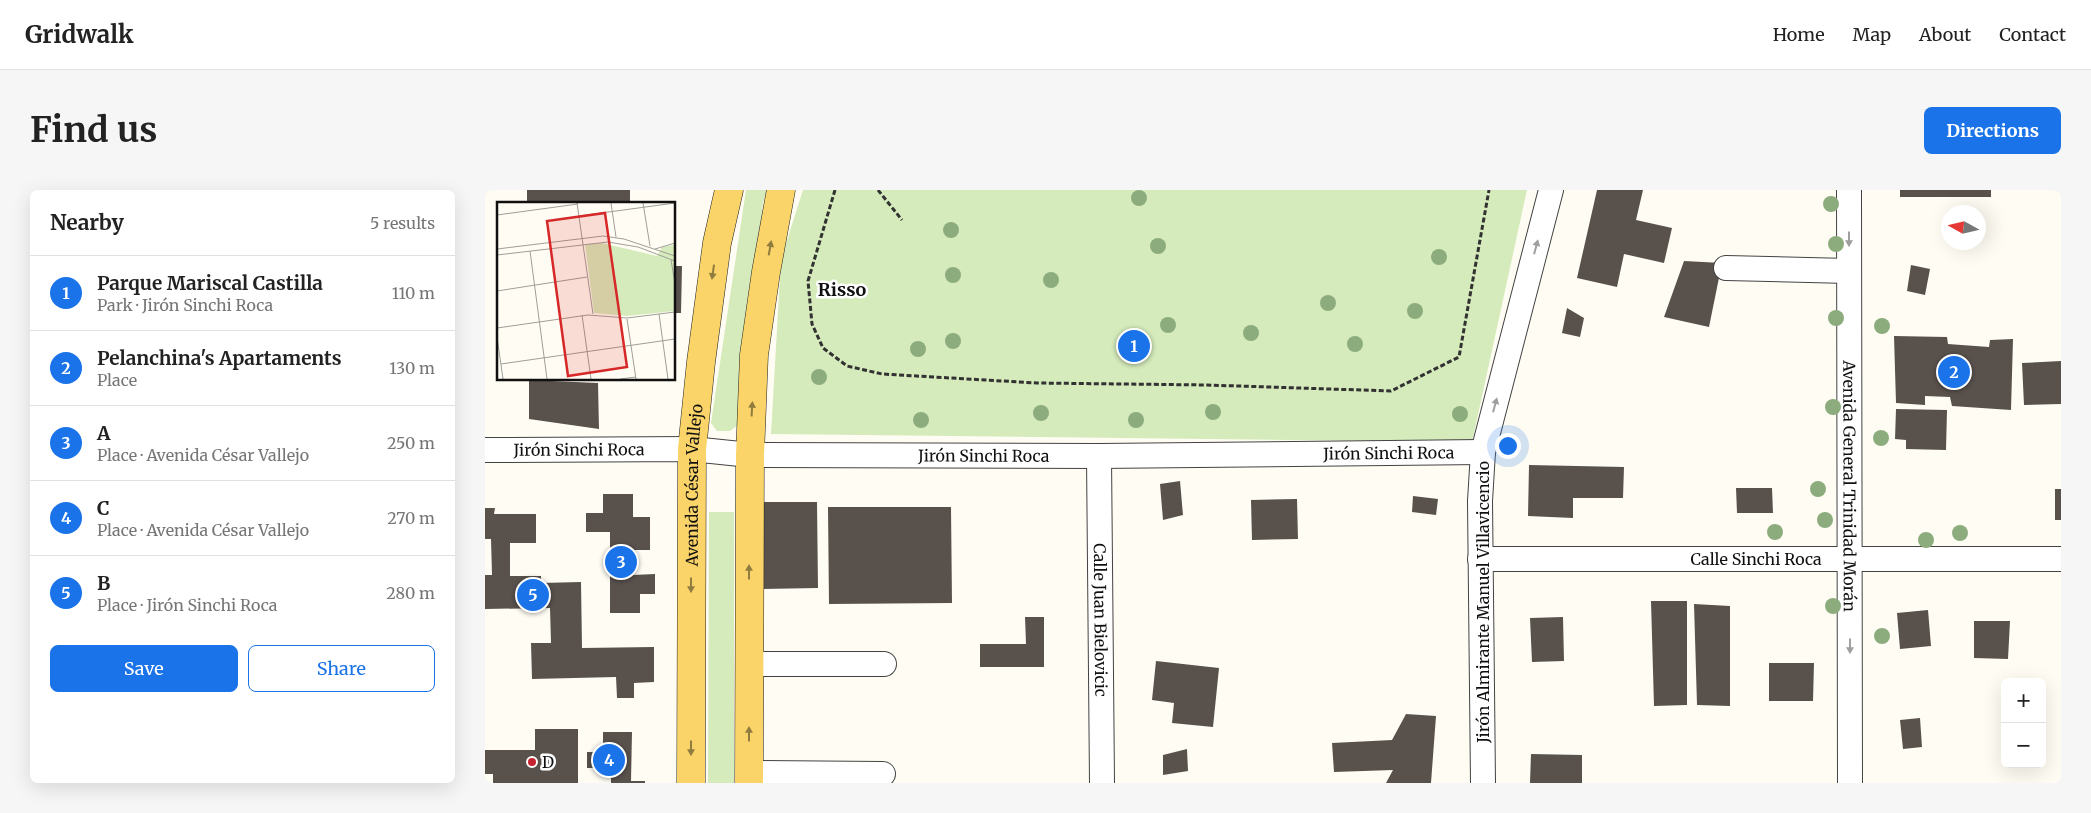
<!DOCTYPE html>
<meta charset="utf-8">
<style>
:root{--surface:#fff;--page:#f6f6f6;--text:#222;--muted:#767676;--line:#e0e0e0;--accent:#1a73e8}
body{margin:0;font-family:Merriweather,serif;background:var(--page);color:var(--text)}
.controls{position:absolute;right:15px;bottom:15px;display:grid;overflow:hidden;border-radius:8px;box-shadow:0 5px 20px #0002}
.controls button{width:45px;height:45px;display:grid;place-items:center;padding:0;border:0;border-bottom:1px solid var(--line);background:var(--surface);color:var(--text);font:25px sans-serif}
.compass{position:absolute;left:1456px;top:15px;width:45px;height:45px;border-radius:50%;background:var(--surface);box-shadow:0 5px 20px #0002;rotate:278deg}
.you{position:absolute;left:1022px;top:255px;width:18px;height:18px;margin:-12px;border:4px solid #fff;border-radius:50%;background:#1a73e8;box-shadow:0 0 0 8px #1a73e833}
.badge{display:grid;place-items:center;width:32px;height:32px;border-radius:50%;background:var(--accent);color:#fff;font-size:16px;font-weight:700}
.pin{position:absolute;translate:-50% -50%;border:2px solid #fff;box-shadow:0 1px 5px #0006}
.list{margin:0;padding:0;list-style:none}
h2{display:flex;justify-content:space-between;align-items:center;height:65px;margin:0;padding:0 20px;font-size:21px}
h2 small{font-size:16px;font-weight:400;color:var(--muted)}
.list li{display:grid;grid-template-columns:32px 1fr auto;gap:15px;align-items:center;box-sizing:border-box;height:75px;padding:0 20px;border-top:1px solid var(--line)}
.list b{display:block;font-size:19px;white-space:nowrap}
.list p{margin:0;font-size:16px;white-space:nowrap;color:var(--muted)}
.list em{font-size:16px;font-style:normal;color:var(--muted)}
.actions{display:flex;gap:10px;padding:15px 20px}
.actions a{flex:1;padding:11px 0;border:1px solid var(--accent);border-radius:8px;text-align:center;font-size:18px;color:var(--accent)}
.actions .main{background:var(--accent);color:#fff}
.map{position:relative;flex:none;width:1576px;height:593px;overflow:hidden;border-radius:8px}
header{display:flex;align-items:center;gap:30px;box-sizing:border-box;height:70px;padding:0 25px;background:var(--surface);border-bottom:1px solid var(--line)}
header strong{font-size:24px}
nav{display:flex;gap:28px;margin-inline-start:auto;font-size:18px}
.intro{display:flex;align-items:center;justify-content:space-between;box-sizing:border-box;height:120px;padding:0 30px}
h1{margin:0;font-size:35px}
.button{padding:12px 22px;border-radius:8px;background:var(--accent);color:#fff;font-size:18px;font-weight:700}
main{display:flex;gap:30px;padding:0 30px}
aside{flex:1;background:var(--surface);border-radius:8px;box-shadow:0 5px 20px #0002}
.map>svg:first-child{display:block}
.green{fill:#d5ebbb}
.building{fill:#59514c}
.lines{fill:none;stroke-linecap:round;stroke-linejoin:round}
.minor-casing{stroke:#434343;stroke-width:26}
.major-casing{stroke:#212121;stroke-width:29}
.path{stroke:#323232;stroke-width:3;stroke-dasharray:5 2.5;stroke-linecap:butt}
.minor{stroke:#fff;stroke-width:24}
.major{stroke:#fad468;stroke-width:28}
.tree{fill:#8dac7e}
.oneway{fill:#9f9f9f}
.oneway2{fill:#917c40}
.poi-dot{fill:#c4242f;stroke:#fff;stroke-width:2}
.labels{text-anchor:middle;stroke-width:5;stroke-linejoin:round;paint-order:stroke}
.street-label{font-size:16px;fill:#101010;stroke:#fff}
.poi-label{font-size:16px;fill:#101010;stroke:#fff;text-anchor:start}
.neighbourhood-label{font-size:18px;font-weight:bold;fill:#101010;stroke:#fff}
.inset-road{fill:none;stroke:#9f9e98;stroke-width:1}
.view{fill:#d62828;fill-opacity:0.15;stroke:#d62828;stroke-width:2.5}
.inset-edge{fill:none;stroke:#101010;stroke-width:2.5}
</style>
<header>
<strong>Gridwalk</strong>
<nav><a>Home</a><a>Map</a><a>About</a><a>Contact</a></nav>
</header>
<div class="intro"><h1>Find us</h1><a class="button">Directions</a></div>
<main>
<aside>
<h2>Nearby<small>5 results</small></h2>
<ul class="list">
<li><span class="badge">1</span><div><b>Parque Mariscal Castilla</b><p>Park · Jirón Sinchi Roca</p></div><em>110 m</em></li>
<li><span class="badge">2</span><div><b>Pelanchina's Apartaments</b><p>Place</p></div><em>130 m</em></li>
<li><span class="badge">3</span><div><b>A</b><p>Place · Avenida César Vallejo</p></div><em>250 m</em></li>
<li><span class="badge">4</span><div><b>C</b><p>Place · Avenida César Vallejo</p></div><em>270 m</em></li>
<li><span class="badge">5</span><div><b>B</b><p>Place · Jirón Sinchi Roca</p></div><em>280 m</em></li>
</ul>
<div class="actions"><a class="main">Save</a><a>Share</a></div>
</aside>
<div class="map">
<svg width="1576" height="593" viewBox="0 0 1576 593">
<rect width="100%" height="100%" fill="#fffdf3"/>
<path class="green" d="M261,0H282L278,13L254,234L245,241H232L226,233Z
M318,0H1042L987,252L286,244L296,69Z
M224,322H249V593H223Z"/>
<path class="building" d="M42,0H145V14H42Z
M1112,0H1158L1151,30L1187,38L1179,73L1139,64L1132,97L1092,88Z
M1415,0H1506V7H1415Z
M1199,71L1237,73L1224,137L1179,127Z
M1426,75L1445,79L1440,105L1422,101Z
M189,76H197L196,123H189Z
M1082,118L1099,128L1095,147L1077,143Z
M1409,146L1462,147L1463,154L1504,157L1505,150L1528,149L1526,220L1467,216L1465,207L1440,206V215L1411,213Z
M1576,171V214L1539,215L1537,173Z
M44,190L113,193L114,239L44,229Z
M1411,219L1462,220L1461,260L1421,259V250L1410,249Z
M1044,275L1139,277L1138,308H1088V328L1043,326Z
M695,291L698,325L678,330L675,294Z
M1251,298H1287L1288,323H1252Z
M1570,299H1576V330H1570Z
M118,304H148V327H165V360H148V385L170,384V404H155V423H125V342H101V323H118Z
M928,306L953,309L951,325L927,322Z
M812,309L813,349L767,350L766,310Z
M272,312H332L333,398L273,399Z
M343,317H466L467,413L344,414Z
M0,318H10L9,324H51V353H25V386H56V393L96,392L97,458L169,457V492L149,493V508H132L131,487L47,489L46,453H66L65,418L0,419V385H7L6,349H0Z
M1166,411H1202V515L1169,516Z
M1209,414L1245,416V516L1212,515Z
M1443,420L1446,456L1415,459L1412,423Z
M540,427H559V477H495V454H541Z
M1078,427L1079,471L1047,472L1045,428Z
M1489,431H1525L1523,469L1489,468Z
M671,471L734,478L728,537L687,533L689,513L667,510Z
M1284,473H1329L1328,511H1284Z
M921,524L951,526L946,593H901L908,580L849,582L847,553L907,550Z
M1435,528L1437,557L1418,559L1415,530Z
M50,539H93V593H8V584H0V560H50Z
M118,542H147L146,591H160V593H126V578H102V562H118Z
M702,559L703,581L678,585V565Z
M1046,564L1097,565V593H1045Z"/>
<g class="lines">
<defs>
<g id="minor">
<path id="s1" d="M1364,0L1365,593"/>
<path d="M1241,78L1364,81"/>
<path id="s2" d="M0,260L207,259L265,265L614,266L998,262"/>
<path id="s3" d="M614,266L617,593"/>
<path id="s4" d="M995,369H1576"/>
<path d="M264,474H399"/>
<path d="M264,583L398,584"/>
<path d="M998,593L995,311L998,262L1066,0"/>
</g>
<g id="major">
<path id="s5" d="M206,593L207,259L216,172L232,53L244,0"/>
<path d="M264,593L265,265L269,165L281,82L296,0"/>
</g>
</defs>
<use href="#minor" class="minor-casing"/>
<use href="#major" class="major-casing"/>
<path class="path" d="M350,0L323,91L327,134L338,158L362,176L397,184L552,193L722,195L906,201L974,167L1004,0
M393,0L417,30"/>
<use href="#minor" class="minor"/>
<use href="#major" class="major"/>
</g>
<g class="tree">
<circle cx="654" cy="8" r="8"/>
<circle cx="1346" cy="14" r="8"/>
<circle cx="466" cy="40" r="8"/>
<circle cx="1351" cy="54" r="8"/>
<circle cx="673" cy="56" r="8"/>
<circle cx="954" cy="67" r="8"/>
<circle cx="468" cy="85" r="8"/>
<circle cx="566" cy="90" r="8"/>
<circle cx="843" cy="113" r="8"/>
<circle cx="930" cy="121" r="8"/>
<circle cx="1351" cy="128" r="8"/>
<circle cx="683" cy="135" r="8"/>
<circle cx="1397" cy="136" r="8"/>
<circle cx="766" cy="143" r="8"/>
<circle cx="468" cy="151" r="8"/>
<circle cx="870" cy="154" r="8"/>
<circle cx="433" cy="159" r="8"/>
<circle cx="334" cy="187" r="8"/>
<circle cx="1348" cy="217" r="8"/>
<circle cx="728" cy="222" r="8"/>
<circle cx="556" cy="223" r="8"/>
<circle cx="975" cy="224" r="8"/>
<circle cx="436" cy="230" r="8"/>
<circle cx="651" cy="230" r="8"/>
<circle cx="1396" cy="248" r="8"/>
<circle cx="1333" cy="299" r="8"/>
<circle cx="1340" cy="330" r="8"/>
<circle cx="1290" cy="342" r="8"/>
<circle cx="1475" cy="343" r="8"/>
<circle cx="1441" cy="350" r="8"/>
<circle cx="1348" cy="416" r="8"/>
<circle cx="1397" cy="446" r="8"/>
</g>
<defs><path id="oneway-solid" d="M-6-.8H1V-3.2L6.5 0L1 3.2V.8H-6Z" transform="scale(1.25)"/></defs>
<g class="oneway">
<use href="#oneway-solid" transform="translate(1364 49) rotate(90)"/>
<use href="#oneway-solid" transform="translate(1051 57) rotate(-75)"/>
<use href="#oneway-solid" transform="translate(1010 215) rotate(-75)"/>
<use href="#oneway-solid" transform="translate(1365 456) rotate(90)"/>
</g>
<g class="oneway2">
<use href="#oneway-solid" transform="translate(285 58) rotate(-80)"/>
<use href="#oneway-solid" transform="translate(228 82) rotate(98)"/>
<use href="#oneway-solid" transform="translate(267 219) rotate(-87)"/>
<use href="#oneway-solid" transform="translate(264 382) rotate(-90)"/>
<use href="#oneway-solid" transform="translate(206 395) rotate(90)"/>
<use href="#oneway-solid" transform="translate(264 544) rotate(-90)"/>
<use href="#oneway-solid" transform="translate(206 558) rotate(90)"/>
</g>
<circle class="poi-dot" cx="47" cy="572" r="5"/>
<g class="labels">
<g class="street-label">
<text dy="6" stroke="none"><textPath href="#s2" startOffset="94">Jirón Sinchi Roca</textPath></text>
<text dy="6" stroke="none"><textPath href="#s2" startOffset="904">Jirón Sinchi Roca</textPath></text>
<text dy="6" stroke="none"><textPath href="#s2" startOffset="499">Jirón Sinchi Roca</textPath></text>
<text dy="6" stroke="none"><textPath href="#s5" startOffset="298">Avenida César Vallejo</textPath></text>
<text dy="6" stroke="none"><textPath href="#s1" startOffset="296">Avenida General Trinidad Morán</textPath></text>
<text dy="6" stroke="none"><textPath href="#s4" startOffset="276">Calle Sinchi Roca</textPath></text>
<text transform="translate(998 412) rotate(-90)" y="6">Jirón Almirante Manuel Villavicencio</text>
<text dy="6" stroke="none"><textPath href="#s3" startOffset="164">Calle Juan Bielovicic</textPath></text>
</g>
<g class="poi-label">
<text x="57" y="578">D</text>
</g>
<g class="neighbourhood-label">
<text x="357" y="106">Risso</text>
</g>
</g>
<g transform="translate(12 12)">
<rect width="178" height="178" fill="#fffdf3"/>
<path d="M105,41L160,54L165,45L177,43V109L130,114L97,111L88,42Z" fill="#d5ebbb"/>
<path class="inset-road" d="M80,1L96,112M114,1L119,35M146,1L153,44M0,13L81,2M82,14L178,1M0,47L106,34L127,37L178,54M158,47L178,41M33,49L50,177M0,53L111,40L141,45L178,59M174,58L178,81M0,89L90,75M162,112L171,177M85,113L94,177M130,117L139,177M0,126L91,113L130,116L178,110M0,135L6,177M4,162L178,137M123,177L139,175"/>
<path class="view" d="M108,11L130,165L71,174L50,19Z"/>
<rect width="178" height="178" class="inset-edge"/>
</g>
</svg>
<div class="controls">
<button>+</button>
<button>−</button>
</div>
<svg class="compass" viewBox="-18 -18 36 36"><path d="M0-13l5 13h-10z" fill="#e53935"/><path d="M0 13l5-13h-10z" fill="#767676"/></svg>
<div class="you"></div>
<div class="pin badge" style="left:649px;top:156px">1</div>
<div class="pin badge" style="left:1469px;top:182px">2</div>
<div class="pin badge" style="left:136px;top:372px">3</div>
<div class="pin badge" style="left:124px;top:570px">4</div>
<div class="pin badge" style="left:48px;top:405px">5</div>
</div>
</main>
